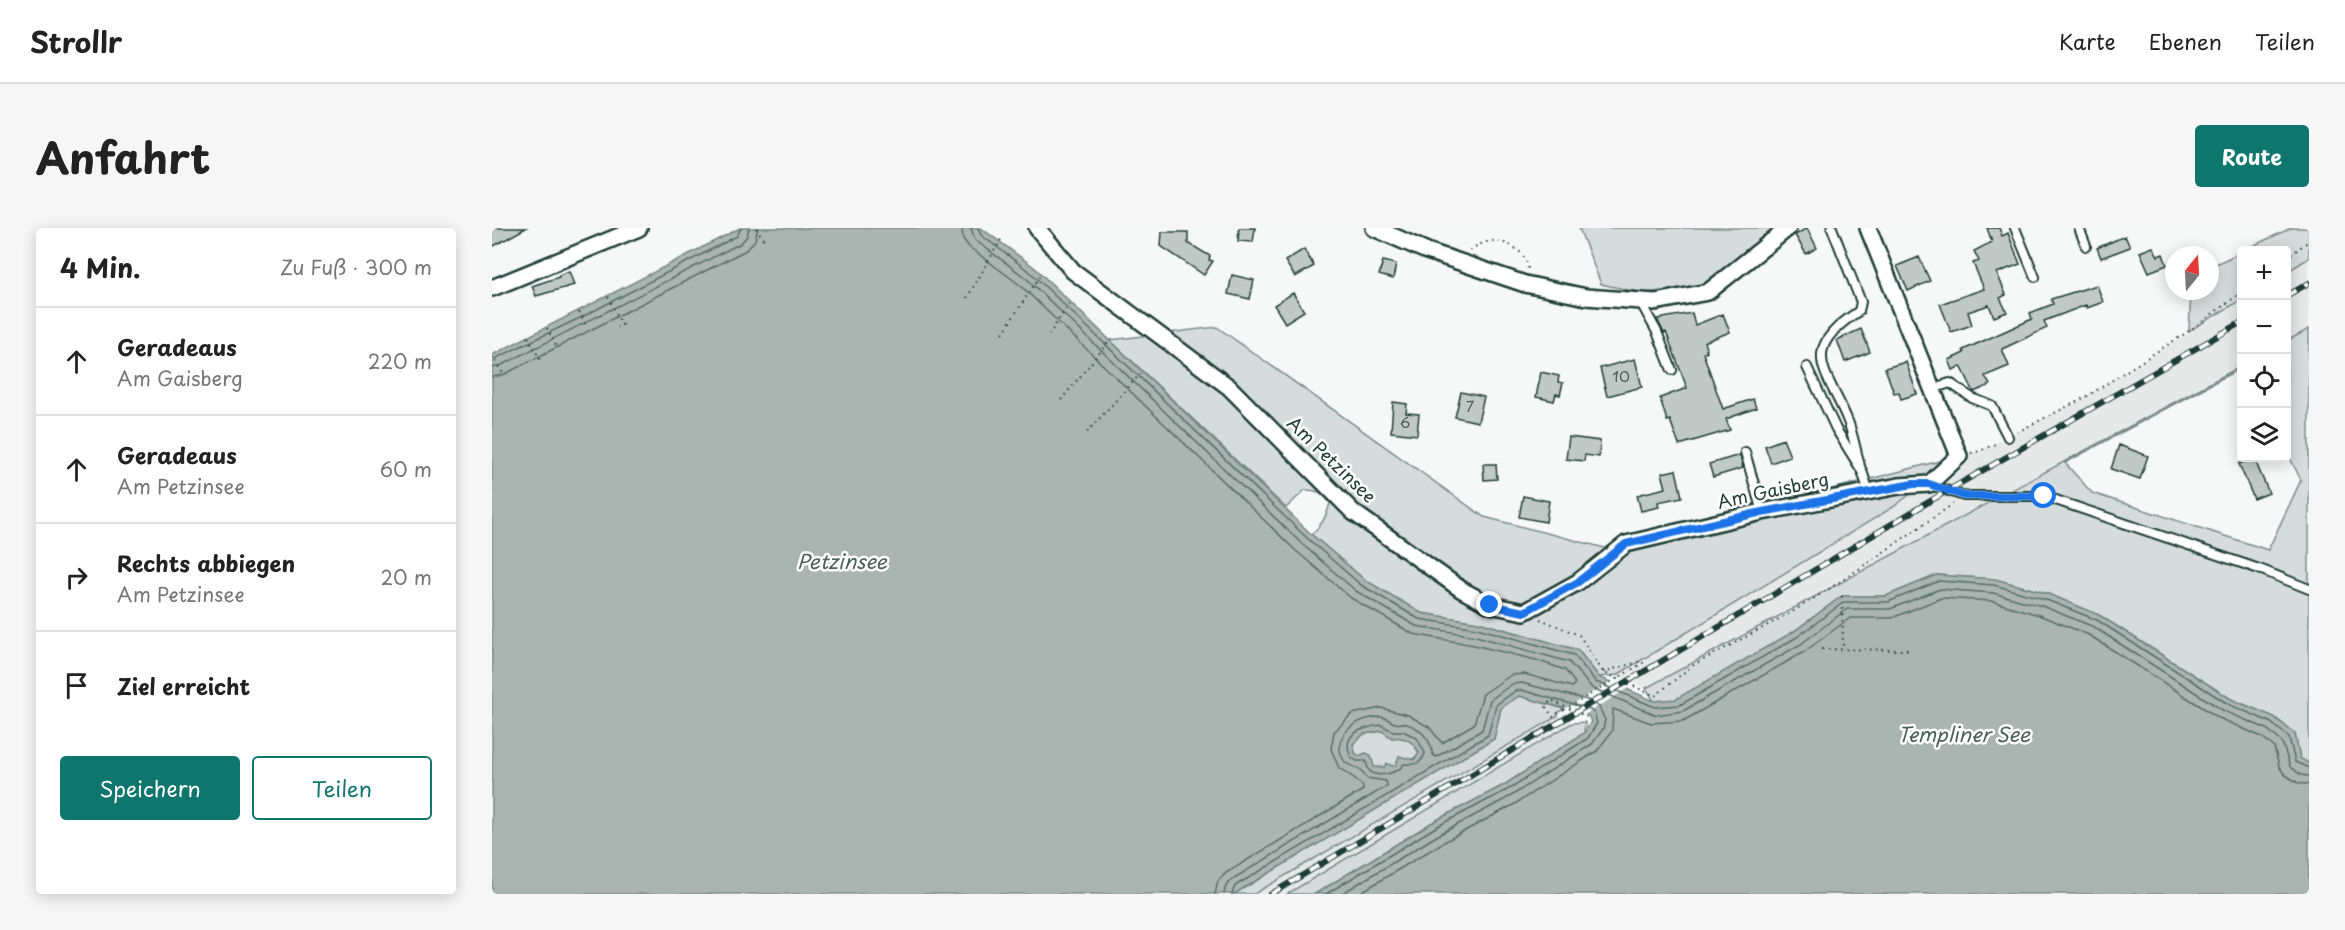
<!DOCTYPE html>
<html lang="de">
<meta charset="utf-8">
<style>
:root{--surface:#fff;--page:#f6f6f6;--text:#222;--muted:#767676;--line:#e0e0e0;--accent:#0f766e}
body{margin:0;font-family:"Playpen Sans",sans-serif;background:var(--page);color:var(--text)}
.controls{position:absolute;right:18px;top:18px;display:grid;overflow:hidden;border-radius:6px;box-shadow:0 3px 15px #0003}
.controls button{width:54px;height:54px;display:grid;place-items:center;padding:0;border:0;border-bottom:2px solid var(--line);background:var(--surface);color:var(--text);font:30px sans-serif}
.compass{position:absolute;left:1673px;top:18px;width:54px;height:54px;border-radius:50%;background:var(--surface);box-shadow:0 3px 15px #0003;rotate:18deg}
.stop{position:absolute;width:18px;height:18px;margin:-14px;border:4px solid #1a73e8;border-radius:50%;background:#fff}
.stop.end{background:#1a73e8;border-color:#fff;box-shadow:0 2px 6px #0008}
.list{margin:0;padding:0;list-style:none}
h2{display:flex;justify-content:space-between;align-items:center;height:78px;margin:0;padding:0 24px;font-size:26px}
h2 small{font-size:20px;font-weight:400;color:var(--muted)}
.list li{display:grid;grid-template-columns:39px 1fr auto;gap:18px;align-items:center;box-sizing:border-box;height:108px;padding:0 24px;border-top:2px solid var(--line)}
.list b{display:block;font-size:22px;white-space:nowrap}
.list p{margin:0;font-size:20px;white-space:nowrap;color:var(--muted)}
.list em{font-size:20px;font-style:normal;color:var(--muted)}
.actions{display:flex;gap:12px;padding:18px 24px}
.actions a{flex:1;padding:14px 0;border:2px solid var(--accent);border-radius:6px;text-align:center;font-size:21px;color:var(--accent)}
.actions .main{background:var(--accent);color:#fff}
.icon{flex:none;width:33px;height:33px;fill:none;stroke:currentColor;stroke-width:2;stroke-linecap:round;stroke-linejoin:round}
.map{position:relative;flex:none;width:1817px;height:666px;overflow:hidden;border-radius:6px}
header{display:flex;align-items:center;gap:36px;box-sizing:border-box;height:84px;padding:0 30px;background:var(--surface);border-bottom:2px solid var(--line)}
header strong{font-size:28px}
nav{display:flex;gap:33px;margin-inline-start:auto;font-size:21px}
.intro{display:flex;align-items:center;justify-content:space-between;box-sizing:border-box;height:144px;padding:0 36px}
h1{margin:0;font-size:42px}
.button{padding:15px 27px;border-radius:6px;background:var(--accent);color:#fff;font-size:21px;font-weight:700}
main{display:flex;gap:36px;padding:0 36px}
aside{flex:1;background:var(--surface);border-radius:6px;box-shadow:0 3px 15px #0003}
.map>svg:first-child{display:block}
.built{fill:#e6e9e8}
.green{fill:#d6dcdb;stroke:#7a8c88;stroke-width:1.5}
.water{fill:#aab5b1;stroke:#72857f;stroke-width:1.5;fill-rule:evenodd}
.pier{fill:#f6f7f7}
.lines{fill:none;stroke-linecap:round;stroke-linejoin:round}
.shore{stroke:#576d66;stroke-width:1.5}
.building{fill:#c0c9c6;stroke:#1f3d34;stroke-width:1.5}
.service-casing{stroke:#1f3d34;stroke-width:12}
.minor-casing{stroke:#1f3d34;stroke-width:20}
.path{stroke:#1f3d34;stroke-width:2;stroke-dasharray:1.5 4.5;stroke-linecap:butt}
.service{stroke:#fff;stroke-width:8}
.minor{stroke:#fff;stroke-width:15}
.rail-casing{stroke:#1f3d34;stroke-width:6}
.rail{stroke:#fff;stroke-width:4;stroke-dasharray:11;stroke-linecap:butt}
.path-bridge{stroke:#1f3d34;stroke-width:2;stroke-dasharray:1.5 4.5;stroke-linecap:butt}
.route{stroke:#1a73e8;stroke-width:8}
.labels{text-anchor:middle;stroke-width:5;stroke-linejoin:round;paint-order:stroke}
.number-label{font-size:15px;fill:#476058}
.street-label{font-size:18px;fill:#1f3d34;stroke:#fff}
.water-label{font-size:20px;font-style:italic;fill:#49615a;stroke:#fff}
</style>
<header>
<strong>Strollr</strong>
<nav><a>Karte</a><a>Ebenen</a><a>Teilen</a></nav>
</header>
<div class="intro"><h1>Anfahrt</h1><a class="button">Route</a></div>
<main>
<aside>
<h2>4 Min.<small>Zu Fuß · 300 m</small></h2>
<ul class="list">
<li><svg class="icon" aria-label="ahead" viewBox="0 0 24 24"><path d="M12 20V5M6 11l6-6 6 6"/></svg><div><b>Geradeaus</b><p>Am Gaisberg</p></div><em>220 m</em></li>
<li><svg class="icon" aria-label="ahead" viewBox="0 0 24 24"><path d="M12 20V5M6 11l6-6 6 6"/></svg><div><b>Geradeaus</b><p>Am Petzinsee</p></div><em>60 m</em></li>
<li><svg class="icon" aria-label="right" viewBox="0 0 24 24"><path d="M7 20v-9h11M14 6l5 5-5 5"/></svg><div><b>Rechts abbiegen</b><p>Am Petzinsee</p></div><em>20 m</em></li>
<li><svg class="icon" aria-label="arrive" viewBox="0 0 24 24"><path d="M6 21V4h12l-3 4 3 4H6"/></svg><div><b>Ziel erreicht</b></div></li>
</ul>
<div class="actions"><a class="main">Speichern</a><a>Teilen</a></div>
</aside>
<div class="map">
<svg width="1817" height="666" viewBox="0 0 1817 666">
<rect width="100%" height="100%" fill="#f6f7f7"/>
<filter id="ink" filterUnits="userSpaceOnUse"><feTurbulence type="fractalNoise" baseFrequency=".0167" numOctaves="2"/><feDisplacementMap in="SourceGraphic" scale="12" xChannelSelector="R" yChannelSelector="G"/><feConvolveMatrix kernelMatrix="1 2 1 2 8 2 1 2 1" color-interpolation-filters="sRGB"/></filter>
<g filter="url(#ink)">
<path class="built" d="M1817,30V101L1795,113V44Z
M1749,72V138L1154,460L1125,447L1403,278L1467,228L1488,223L1593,169Z
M1074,484L1080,495L795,666H762Z"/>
<path class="green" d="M1087,0H1285L1209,59L1151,65L1109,56Z
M1799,0H1817V30L1795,44L1794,22H1752Z
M1749,24V72L1697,103L1699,63H1718V39Z
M725,99L992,289L1113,320L1467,228L1403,278L1125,447L1107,449L1086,422L986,394L929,385L873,352L819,306C830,298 835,288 838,275C831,265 826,262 813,262L794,280L618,112Z
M1817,101V536L1808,530L1803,506L1782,489L1739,471L1607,387L1554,365L1503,351L1445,347L1394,368H1350L1301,404L1184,472L1162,473L1154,460L1749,138V140L1573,235L1600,265L1776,322L1809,252L1795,224V113Z
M1027,468L1072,481L1065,485L1066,488L762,666H742L1002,511L1009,480Z
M1093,494L1092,505L1012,557L941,594L823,666H795L1080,495Z
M890,503L900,510C913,507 921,513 927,525C918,537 898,540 882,539L874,525L867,528L863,525L861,516L872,506Z"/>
<path class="water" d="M248,0H489L542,39L819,306L873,352L929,385L986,394L1086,422L1107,449L1162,473L1184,471L1301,404L1350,368H1394L1445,347L1503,351L1554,365L1607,387L1739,471L1782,489L1803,506L1808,530L1817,536V666H823L941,594L1012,557L1092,505L1099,494L1096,487L1027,468L1009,480L1002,511L742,666H0V127ZM890,503L900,510C913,508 921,513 927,525L922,532L907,528L904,537L900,538L895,535L892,540L882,539L879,527L874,525L867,528L863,525L861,516L872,506Z"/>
<path class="pier" d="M1121,452L1138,459L1091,488L1073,484L1072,481Z"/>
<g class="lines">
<path class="shore" d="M470,0L471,11L477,19L528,57L803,322L859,370L921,406L982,417L1044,432L1073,442L1083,455L1080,459L1032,446L1019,447L991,466L982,496L950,515L937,499L916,487L889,480L860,486L842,504L839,521L847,540L862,550L871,558V562L734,645L726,653L723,666
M479,0L483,12L534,50L810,316L864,363L924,398L984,408L1077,434L1100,460L1164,487L1191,483L1309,416L1355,381H1398L1448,361L1501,365L1550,378L1602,399L1732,483L1775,501L1790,514L1798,539L1809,547L1817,548
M486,0L489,7L538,44L815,310L869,357L927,391L985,400L1082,427L1104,454L1163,479L1188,477L1305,409L1352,374H1396L1447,353L1502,357L1552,371L1605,392L1736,476L1778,494L1797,509L1803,534L1817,540
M0,132L90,89L245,8L249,0
M0,140L8,138L249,15L255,8L257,0
M0,149L11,147L46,129L254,22L263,12L266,0
M889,497L901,503H911L925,510L933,525C929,537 923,537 912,536C907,544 885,552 877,542C875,540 875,536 874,533H865L859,529C848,505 870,500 889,497Z
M732,666L734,658L739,652L895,558L894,553L875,550C873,548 872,546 870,543C865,538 855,539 851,531C838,506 868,488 890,489C896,490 898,494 903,495C906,496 909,495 912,495C928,499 939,511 941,527L944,529L990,502L998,472L1020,456L1030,455L1099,473L1107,479L1113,492L1111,501L1100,516L1019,568L948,606L849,666
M740,666L743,658L996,507L1004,477L1023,463L1029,462L1097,481L1102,485L1105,495L1096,510L1015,562L944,599L834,666
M866,666L952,614L1023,576L1105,523L1120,503L1121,481L1159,495L1191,493L1312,424L1358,390H1400L1449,370L1499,373L1547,387L1597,407L1727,490L1770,509L1782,519L1787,538L1792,546L1806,555L1817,557"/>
</g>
<path class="building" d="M0,0H34L0,19Z
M747,0H763L761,14L746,13Z
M1315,0L1325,20L1314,26L1303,7Z
M1495,0H1507L1510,8L1516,5L1528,36L1505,45L1514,67L1508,70L1515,84L1502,89L1497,77L1476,84L1480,97L1459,104L1448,76L1492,61L1481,35L1487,33L1482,23L1500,14Z
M670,4H696V15L718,28L717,32L721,33L712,47L669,18Z
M1633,8L1638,19L1609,30L1605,20Z
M1661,19L1666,28L1671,26L1675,37L1657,44L1648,24Z
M812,21L822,38L803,49L793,33Z
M1427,29L1438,53L1416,63L1405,38Z
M891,33L904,36L901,51L887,47Z
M77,43L82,57L44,68L40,58L67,49V47Z
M740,47L762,52L758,71L736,66Z
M1605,57L1611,74L1595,80L1594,77L1552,93L1555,100L1510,121L1517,138L1493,148L1498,157L1482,164L1469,138L1461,142L1457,132L1472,125L1471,122L1540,91L1538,85L1561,76L1559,71Z
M801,65L812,83L793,95L782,77Z
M1200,85L1203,97L1231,86L1238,104L1212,114L1215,124L1211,125L1231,181L1261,171L1264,180L1234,191L1238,202L1187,217L1178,192L1175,193L1168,170L1195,160L1174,104L1172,105L1165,91Z
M1369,101L1378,124L1353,134L1345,112Z
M1143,131L1150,159L1115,168L1108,140Z
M1414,134L1425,166L1409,171L1407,164L1402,165L1393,140Z
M1049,144L1067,148L1066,154L1071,155L1068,167L1064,166L1062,173L1044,169Z
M969,164L992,169L986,194L963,189Z
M901,174L915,176L914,185L927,186L925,207L899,204Z
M1077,209L1108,213L1107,229L1093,227L1092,233L1074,231Z
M1291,211L1298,228L1279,235L1273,218Z
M1627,217L1656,228L1648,251L1619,241Z
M1248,227L1251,240L1221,249L1217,236Z
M1762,230L1777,265L1762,271L1747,236Z
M991,236H1004L1005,251L992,252Z
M1184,242L1190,269L1166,274L1167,279L1149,283L1145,267L1174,260L1170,245Z
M1031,268L1057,273L1054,294L1027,289Z"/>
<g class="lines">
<defs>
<path id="service" d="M1340,0L1369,74L1367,83C1303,124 1337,143 1357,196C1362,211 1365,227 1369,242
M1523,0L1543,49
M1587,0L1594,18
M1148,73L1165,104L1180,142
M1315,139L1344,201L1370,243L1377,264
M1440,161L1458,155L1480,170L1500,178L1516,209
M1253,224L1270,284
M1438,257L1472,268H1552L1770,342L1817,361"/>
<path id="minor" d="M545,0L581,43L737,159L861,284L970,362L998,377L1032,384L1086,354L1134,316L1270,284L1407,258L1437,256L1467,228L1376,0
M882,0L935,23L1033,56L1094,69L1163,74L1216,64L1296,0
M0,60L147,0"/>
</defs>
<use href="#service" class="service-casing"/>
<use href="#minor" class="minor-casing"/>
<path class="path" d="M264,0L273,13
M978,22C984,18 994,13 1001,13C1017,13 1036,25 1036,42
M1794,30L1817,13
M116,69L130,97L125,99
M475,70L511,8
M87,84L95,100
M55,100L65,120
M511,105L549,46
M557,107L578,74
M36,109L49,133
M0,128L11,145
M569,172L618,112
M595,204L650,144
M1525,204L1594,169L1697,103L1750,64
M1479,225L1488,223L1507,214
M1350,368L1351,422
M1048,391L1087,407L1111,444L1163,468L1200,438L1300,384L1351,352L1461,276
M1330,421L1417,422
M1111,444L1150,433L1151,435L1139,442
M1072,482L1061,489L1054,479L1059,472L1095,489"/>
<use href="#service" class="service"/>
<use href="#minor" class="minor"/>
<defs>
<path id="rail" d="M1794,68L1817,55
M779,666L1455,263L1750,94"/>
</defs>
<use href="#rail" class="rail-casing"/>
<use href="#rail" class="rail"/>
<path class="path-bridge" d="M1072,482L1139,442"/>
</g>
</g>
<g class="lines" filter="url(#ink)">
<path class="route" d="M998,377L1032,384L1086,354L1134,316L1270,284L1421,256H1437L1472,268H1552"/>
</g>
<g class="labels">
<g class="number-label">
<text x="1129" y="154">10</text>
<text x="978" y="184">7</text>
<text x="913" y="200">6</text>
</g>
<g class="street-label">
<text transform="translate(839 232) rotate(44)" y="6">Am Petzinsee</text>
<text transform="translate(1281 263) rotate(-12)" y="6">Am Gaisberg</text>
</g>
<g class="water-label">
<text x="350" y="341">Petzinsee</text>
<text x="1472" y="514">Templiner See</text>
</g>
</g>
</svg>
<div class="controls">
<button>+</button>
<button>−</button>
<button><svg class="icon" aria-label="locate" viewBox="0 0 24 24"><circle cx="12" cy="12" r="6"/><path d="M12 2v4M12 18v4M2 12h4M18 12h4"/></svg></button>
<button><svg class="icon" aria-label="layers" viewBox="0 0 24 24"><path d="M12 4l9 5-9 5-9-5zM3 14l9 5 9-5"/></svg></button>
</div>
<svg class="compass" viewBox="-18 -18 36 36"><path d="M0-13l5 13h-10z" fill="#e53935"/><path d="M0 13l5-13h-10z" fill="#767676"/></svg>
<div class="stop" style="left:1552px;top:268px"></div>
<div class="stop end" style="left:998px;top:377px"></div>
</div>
</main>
